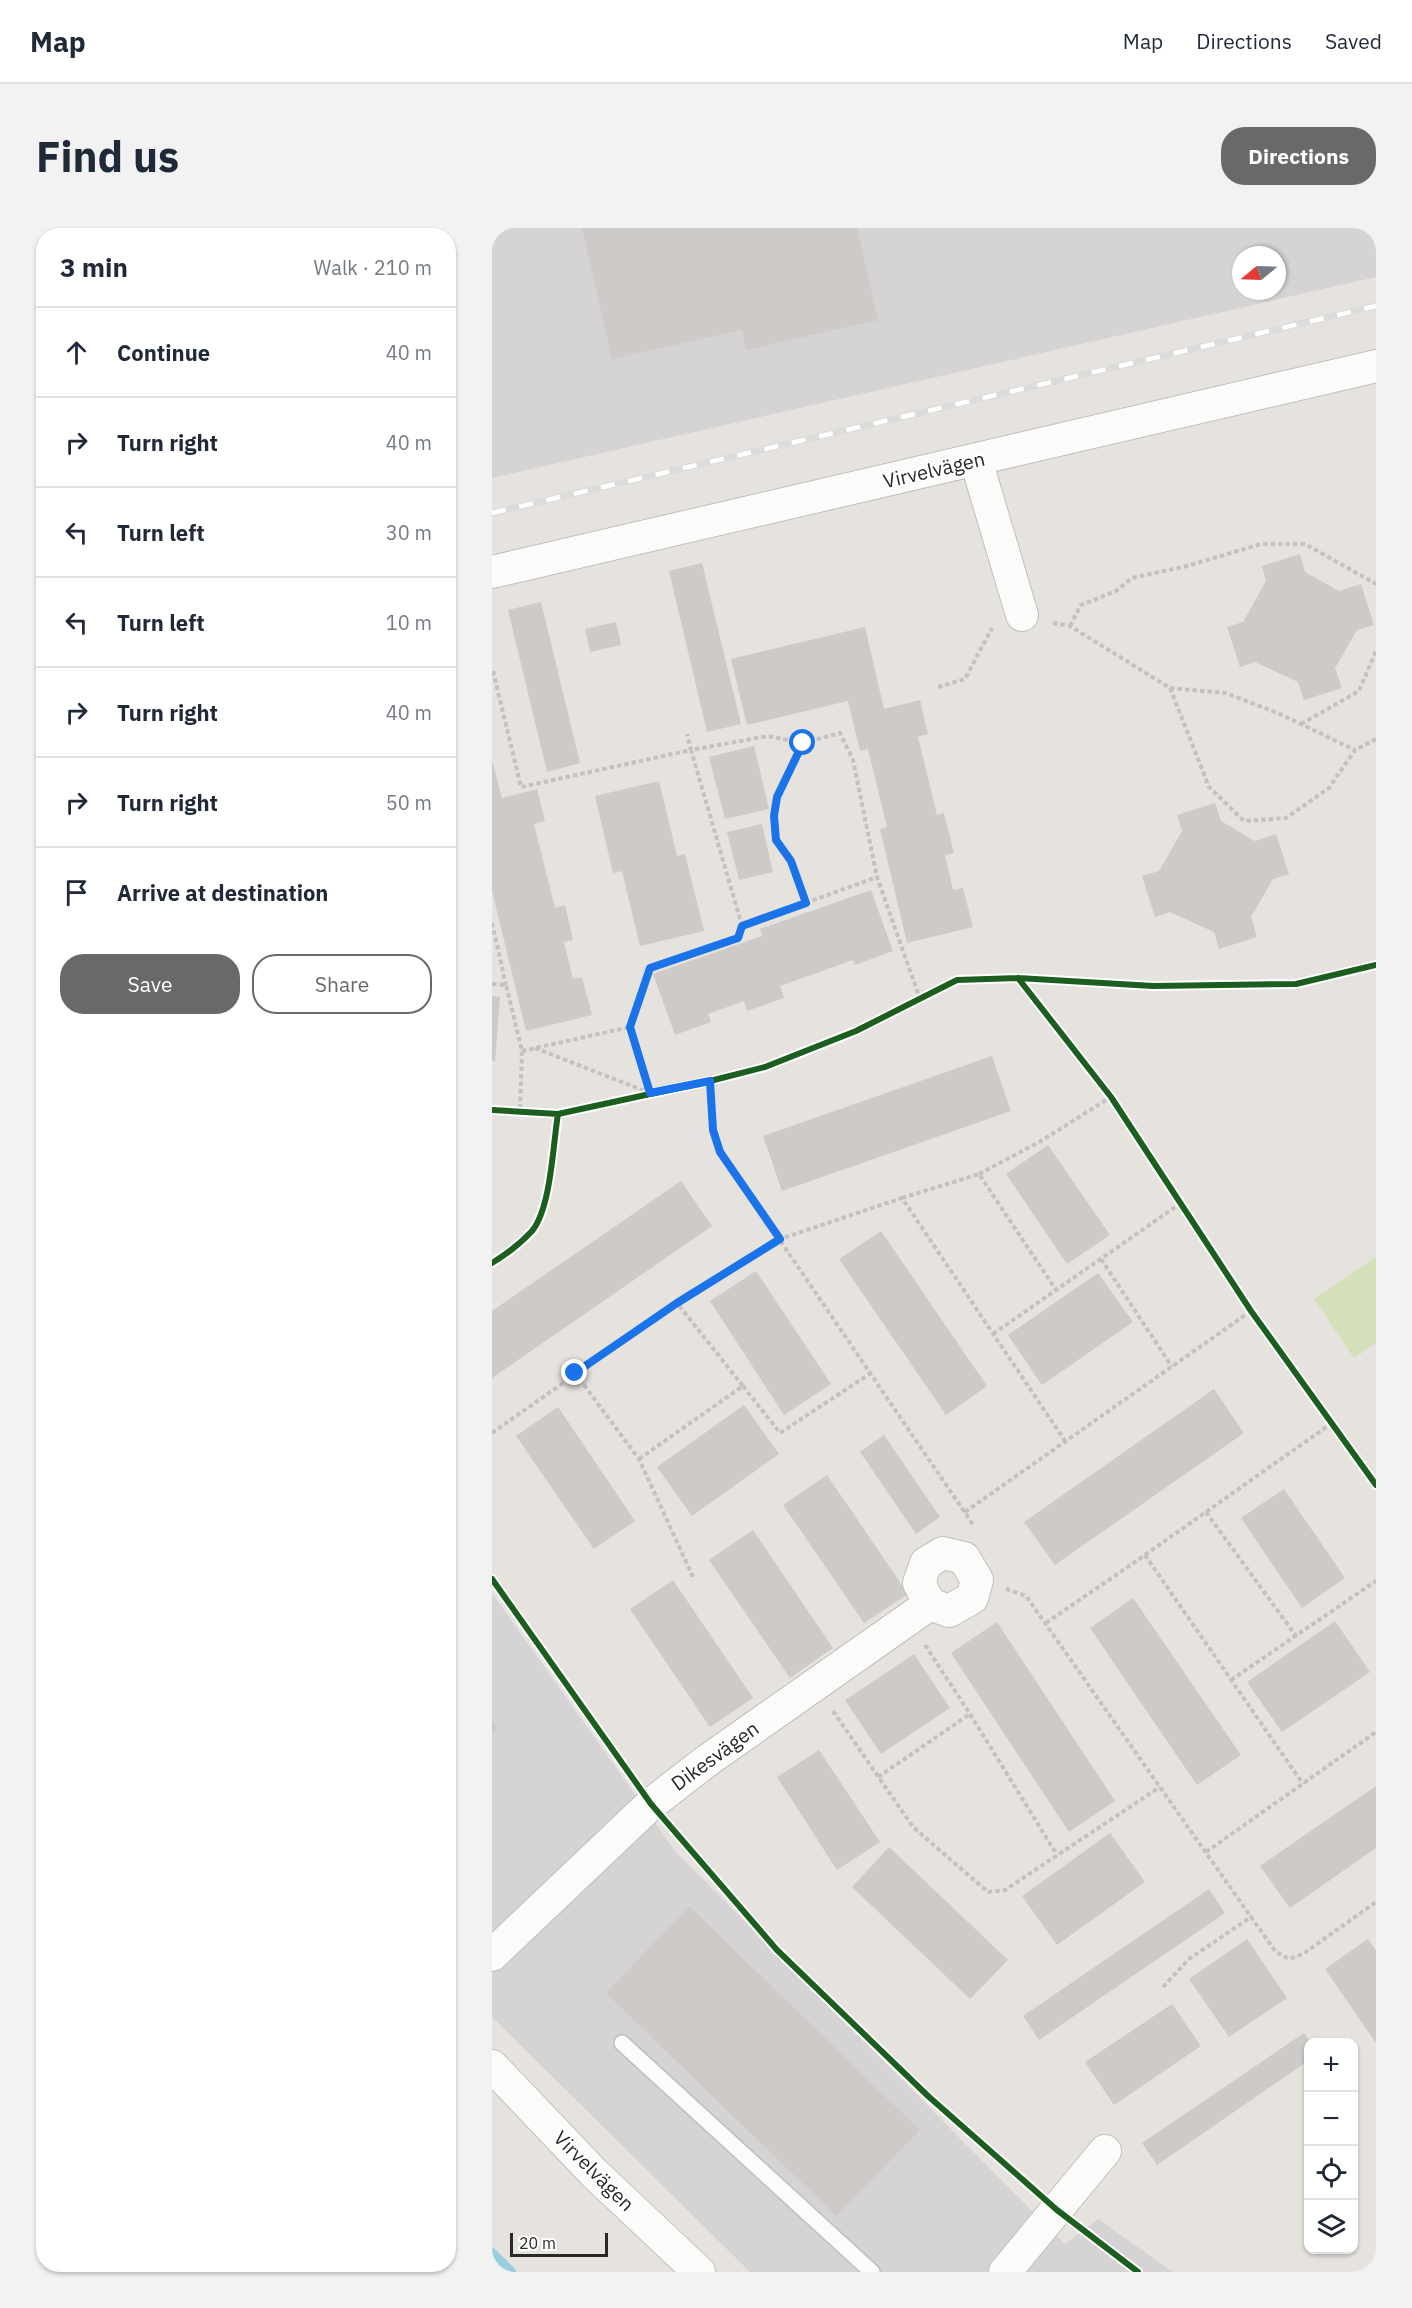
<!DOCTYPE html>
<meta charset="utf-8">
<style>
:root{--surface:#fff;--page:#f2f2f3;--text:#1f2937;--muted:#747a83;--line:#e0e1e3;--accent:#6a6968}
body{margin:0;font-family:"IBM Plex Sans",sans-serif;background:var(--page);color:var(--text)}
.controls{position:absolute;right:18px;bottom:18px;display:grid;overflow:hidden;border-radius:12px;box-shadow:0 2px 4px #0004}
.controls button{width:54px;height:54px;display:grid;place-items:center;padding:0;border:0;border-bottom:2px solid var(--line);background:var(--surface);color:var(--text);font:30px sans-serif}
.compass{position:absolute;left:740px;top:18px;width:54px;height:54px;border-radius:50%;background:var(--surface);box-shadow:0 2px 4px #0004;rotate:251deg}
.scale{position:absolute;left:18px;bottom:15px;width:98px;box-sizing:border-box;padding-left:6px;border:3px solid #282828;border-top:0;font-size:16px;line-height:21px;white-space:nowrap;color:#282828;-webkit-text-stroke:4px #fff;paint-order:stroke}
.stop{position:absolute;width:18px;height:18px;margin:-14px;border:4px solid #1a73e8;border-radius:50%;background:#fff}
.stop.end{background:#1a73e8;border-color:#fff;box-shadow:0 2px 6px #0008}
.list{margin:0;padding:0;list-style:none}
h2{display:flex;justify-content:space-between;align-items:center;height:78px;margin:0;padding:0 24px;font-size:26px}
h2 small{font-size:20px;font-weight:400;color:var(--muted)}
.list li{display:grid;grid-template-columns:39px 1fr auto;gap:18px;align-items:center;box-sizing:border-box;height:90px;padding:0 24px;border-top:2px solid var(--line)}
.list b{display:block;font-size:22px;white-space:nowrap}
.list em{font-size:20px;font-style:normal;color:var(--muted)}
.actions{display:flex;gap:12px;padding:18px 24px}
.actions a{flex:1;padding:14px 0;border:2px solid var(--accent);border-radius:24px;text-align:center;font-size:21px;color:var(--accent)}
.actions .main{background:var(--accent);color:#fff}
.icon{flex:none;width:33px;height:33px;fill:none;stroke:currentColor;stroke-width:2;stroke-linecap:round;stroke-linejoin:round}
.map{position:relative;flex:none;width:884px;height:2044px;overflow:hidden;border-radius:24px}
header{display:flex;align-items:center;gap:36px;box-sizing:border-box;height:84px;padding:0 30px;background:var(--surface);border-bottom:2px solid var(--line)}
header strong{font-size:28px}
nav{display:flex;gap:33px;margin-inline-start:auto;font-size:21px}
.intro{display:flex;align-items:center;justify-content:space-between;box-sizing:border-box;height:144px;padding:0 36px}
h1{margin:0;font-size:42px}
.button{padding:15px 27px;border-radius:24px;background:var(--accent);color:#fff;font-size:21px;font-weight:700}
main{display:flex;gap:36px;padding:0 36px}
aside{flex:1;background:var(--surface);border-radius:24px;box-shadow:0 2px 4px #0004}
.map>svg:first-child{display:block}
.industrial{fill:#d6d3d5;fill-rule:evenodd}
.pitch{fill:#d3e0b9}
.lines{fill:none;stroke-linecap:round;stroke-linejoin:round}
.stream{stroke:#9acedf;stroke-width:10}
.building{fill:#cdcac8}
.lane-casing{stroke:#c0bfbf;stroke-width:18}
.street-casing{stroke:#c0bfbf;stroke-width:34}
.path{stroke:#c3c2c2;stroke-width:4;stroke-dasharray:4.5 3;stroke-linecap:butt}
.lane{stroke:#fbfbfa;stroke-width:15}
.street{stroke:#fbfbfa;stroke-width:32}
.rail-casing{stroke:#dddcdd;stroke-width:7}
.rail{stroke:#fff;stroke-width:4.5;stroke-dasharray:14;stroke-linecap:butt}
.cycleway-casing{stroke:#fff;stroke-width:10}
.cycleway{stroke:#1b5e20;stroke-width:6}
.route{stroke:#1a73e8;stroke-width:8}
.labels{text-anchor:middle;stroke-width:4.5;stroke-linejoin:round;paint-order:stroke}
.street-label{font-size:20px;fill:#282828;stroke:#fff}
</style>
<header>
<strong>Map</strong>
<nav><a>Map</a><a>Directions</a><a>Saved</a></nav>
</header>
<div class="intro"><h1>Find us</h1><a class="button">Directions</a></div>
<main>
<aside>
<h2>3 min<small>Walk · 210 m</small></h2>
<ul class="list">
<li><svg class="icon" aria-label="ahead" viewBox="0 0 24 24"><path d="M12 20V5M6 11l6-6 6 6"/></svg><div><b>Continue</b></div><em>40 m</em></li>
<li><svg class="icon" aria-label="right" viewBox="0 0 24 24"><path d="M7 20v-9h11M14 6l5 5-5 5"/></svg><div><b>Turn right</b></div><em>40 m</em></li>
<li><svg class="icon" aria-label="left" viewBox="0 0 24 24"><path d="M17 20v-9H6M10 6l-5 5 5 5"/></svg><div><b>Turn left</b></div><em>30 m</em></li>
<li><svg class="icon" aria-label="left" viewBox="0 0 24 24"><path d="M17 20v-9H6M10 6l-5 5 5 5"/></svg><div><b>Turn left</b></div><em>10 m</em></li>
<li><svg class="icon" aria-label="right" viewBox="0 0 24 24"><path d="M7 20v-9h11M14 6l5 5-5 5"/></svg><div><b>Turn right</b></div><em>40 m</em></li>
<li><svg class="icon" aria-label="right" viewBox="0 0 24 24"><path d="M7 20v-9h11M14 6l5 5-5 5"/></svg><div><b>Turn right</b></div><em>50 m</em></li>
<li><svg class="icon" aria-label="arrive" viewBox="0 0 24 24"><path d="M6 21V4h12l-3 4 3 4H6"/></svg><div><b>Arrive at destination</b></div></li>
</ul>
<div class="actions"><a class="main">Save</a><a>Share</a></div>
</aside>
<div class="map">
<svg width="884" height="2044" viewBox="0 0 884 2044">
<rect width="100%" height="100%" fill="#e6e2de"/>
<path class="industrial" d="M0,0H884V49L0,250ZM749,27H785V63H749Z
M0,1365L183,1623L573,2016L606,1991L681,2044H258L0,1789Z"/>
<path class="pitch" d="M884,1029V1115L862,1130L822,1071Z"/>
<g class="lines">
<path class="stream" d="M0,2025L19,2044"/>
</g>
<path class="building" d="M90,0H365L386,92L254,122L250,102L120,131Z
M808,326L813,344L847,363L869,356L882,397L865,402L843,440L850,460L812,472L806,454L763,434L748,439L735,399L751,394L774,353L770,338Z
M210,335L249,496L215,504L177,343Z
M49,374L88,535L55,544L16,382Z
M124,394L129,417L98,424L93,401Z
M373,399L392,481L428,472L436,506L426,509L445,587L452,585L462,625L453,627L461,662L471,660L481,699L415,715L388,601L395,599L376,521L368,523L356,473L255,497L239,431Z
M262,518L277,581L233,591L217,529Z
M0,532L10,570L45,561L53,593L42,596L63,680L73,677L81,712L72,714L81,751L90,749L100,787L34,803L0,663Z
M167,553L185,628L193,626L212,703L148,718L130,643L121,645L103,568Z
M723,575L729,593L763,613L784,606L797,646L781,651L759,689L765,709L727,721L722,704L678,684L663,689L650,648L667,643L690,603L685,587Z
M270,596L281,644L247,652L235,604Z
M379,662L401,723L363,737L361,732L288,758L292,770L255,783L252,773L216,786L219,794L183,807L161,746L270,708L268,701Z
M0,768L8,769L3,833H0Z
M500,828L519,883L290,963L271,908Z
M556,917L618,1007L575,1036L514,946Z
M189,953L220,998L0,1150V1083Z
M389,1003L495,1158L454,1187L347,1031Z
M264,1043L339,1156L292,1187L218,1073Z
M606,1045L641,1094L550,1157L516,1107Z
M722,1161L752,1205L563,1337L532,1294Z
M252,1177L287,1226L200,1288L165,1239Z
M66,1179L143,1293L102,1321L24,1208Z
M392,1207L448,1289L424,1306L368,1224Z
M335,1247L416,1366L372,1395L291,1277Z
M792,1261L853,1350L810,1380L749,1290Z
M261,1302L341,1420L298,1450L217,1332Z
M181,1352L261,1470L218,1499L138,1381Z
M641,1370L749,1527L705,1557L598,1400Z
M843,1393L878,1444L790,1504L755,1454Z
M505,1394L623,1573L577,1604L459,1425Z
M422,1426L458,1480L389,1526L353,1472Z
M0,1492L6,1501L0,1505Z
M327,1522L388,1614L345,1642L285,1549Z
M884,1558V1620L798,1680L768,1638Z
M618,1605L653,1654L565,1717L530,1668Z
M397,1619L516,1732L478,1771L360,1659Z
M717,1661L733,1685L547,1812L531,1788Z
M197,1678L428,1902L344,1988L114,1765Z
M755,1711L795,1770L737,1809L697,1751Z
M876,1711L884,1722V1815L833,1741Z
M680,1776L709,1818L622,1877L593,1834Z
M812,1805L818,1814L816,1833L665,1937L650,1915Z"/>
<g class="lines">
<defs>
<path id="lane" d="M130,1815L380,2044"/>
<path id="street" d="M484,232L530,387
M0,344L884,138
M451,1325L472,1330L485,1352L480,1370L457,1383L438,1376L427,1355L434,1335Z
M0,1727L159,1576L216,1532L438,1376
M0,1838L103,1946L207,2044
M513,2044L613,1923"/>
</defs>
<use href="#lane" class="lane-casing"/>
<use href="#street" class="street-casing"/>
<path class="path" d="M561,395L578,398L678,460L734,465L788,486L863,522
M578,398L589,377L624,363L640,350L695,338L769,316H813L884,356V358
M1,443L29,559L199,522L195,506
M446,459L473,451L500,400
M678,460L717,559L752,593L794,590L837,560L863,522L884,511
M809,496L867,463L884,423
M314,675L299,633L284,612L282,588L286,569L311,515L348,505L361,532L385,649L428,771
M0,695L14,757
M250,698L385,649
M0,756L14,757L30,823L28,884
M43,820L158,865L138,799L158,740L246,710L250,698L199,522L276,508L311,515
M30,823L138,799
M218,853L221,902L228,924L482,1298
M487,946L549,913L619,869
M410,970L487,946L564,1062
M609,1031L680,1139
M501,1106L689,975
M83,1145L147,1231L202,1351
M251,1158L288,1205L379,1145
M0,1205L185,1075L288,1011L410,970L573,1213
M147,1231L251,1158L185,1075
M473,1284L759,1083
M714,1284L804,1408
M653,1327L840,1195
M514,1361L534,1368L759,1689
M554,1395L653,1327L811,1556
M433,1417L478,1486L565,1627
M739,1452L884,1353
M341,1483L421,1599L496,1664L513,1662L668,1559
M386,1549L478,1486
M714,1624L884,1504
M671,1759L697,1731L759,1689L784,1724L797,1731L811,1726L884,1674"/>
<use href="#lane" class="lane"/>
<use href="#street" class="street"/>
<defs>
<path id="rail" d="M0,285L884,78"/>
</defs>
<use href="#rail" class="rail-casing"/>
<use href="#rail" class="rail"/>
<defs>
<path id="cycleway" d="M526,750L619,869L759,1083L884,1257
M0,882L66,886L218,853L273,839L364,803L465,752L526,750L661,758L804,756L884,737
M0,1035C15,1026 28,1016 40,1003C59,980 61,916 66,886
M0,1351L159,1576L285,1722L436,1868L565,1982L646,2044"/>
</defs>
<use href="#cycleway" class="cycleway-casing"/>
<use href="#cycleway" class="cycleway"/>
</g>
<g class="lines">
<path class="route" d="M83,1145L185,1075L288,1011L228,924L221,902L218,853L158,865L138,799L158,740L246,710L250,698L314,675L299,633L284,612L282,588L285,569L311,515"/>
</g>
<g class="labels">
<g class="street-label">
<text transform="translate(442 242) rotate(-13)" y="7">Virvelvägen</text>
<text transform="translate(223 1528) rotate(-36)" y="7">Dikesvägen</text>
<text transform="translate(102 1943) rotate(45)" y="7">Virvelvägen</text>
</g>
</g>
</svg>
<div class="controls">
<button>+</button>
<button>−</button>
<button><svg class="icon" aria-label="locate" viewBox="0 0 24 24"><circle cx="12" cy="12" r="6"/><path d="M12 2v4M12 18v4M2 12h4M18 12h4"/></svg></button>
<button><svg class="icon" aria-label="layers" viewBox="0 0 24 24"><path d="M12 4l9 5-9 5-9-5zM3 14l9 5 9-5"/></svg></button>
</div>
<svg class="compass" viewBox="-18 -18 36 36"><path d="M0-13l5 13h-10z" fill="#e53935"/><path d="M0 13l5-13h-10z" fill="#747a83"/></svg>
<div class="scale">20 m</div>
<div class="stop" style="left:311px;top:515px"></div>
<div class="stop end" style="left:83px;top:1145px"></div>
</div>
</main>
